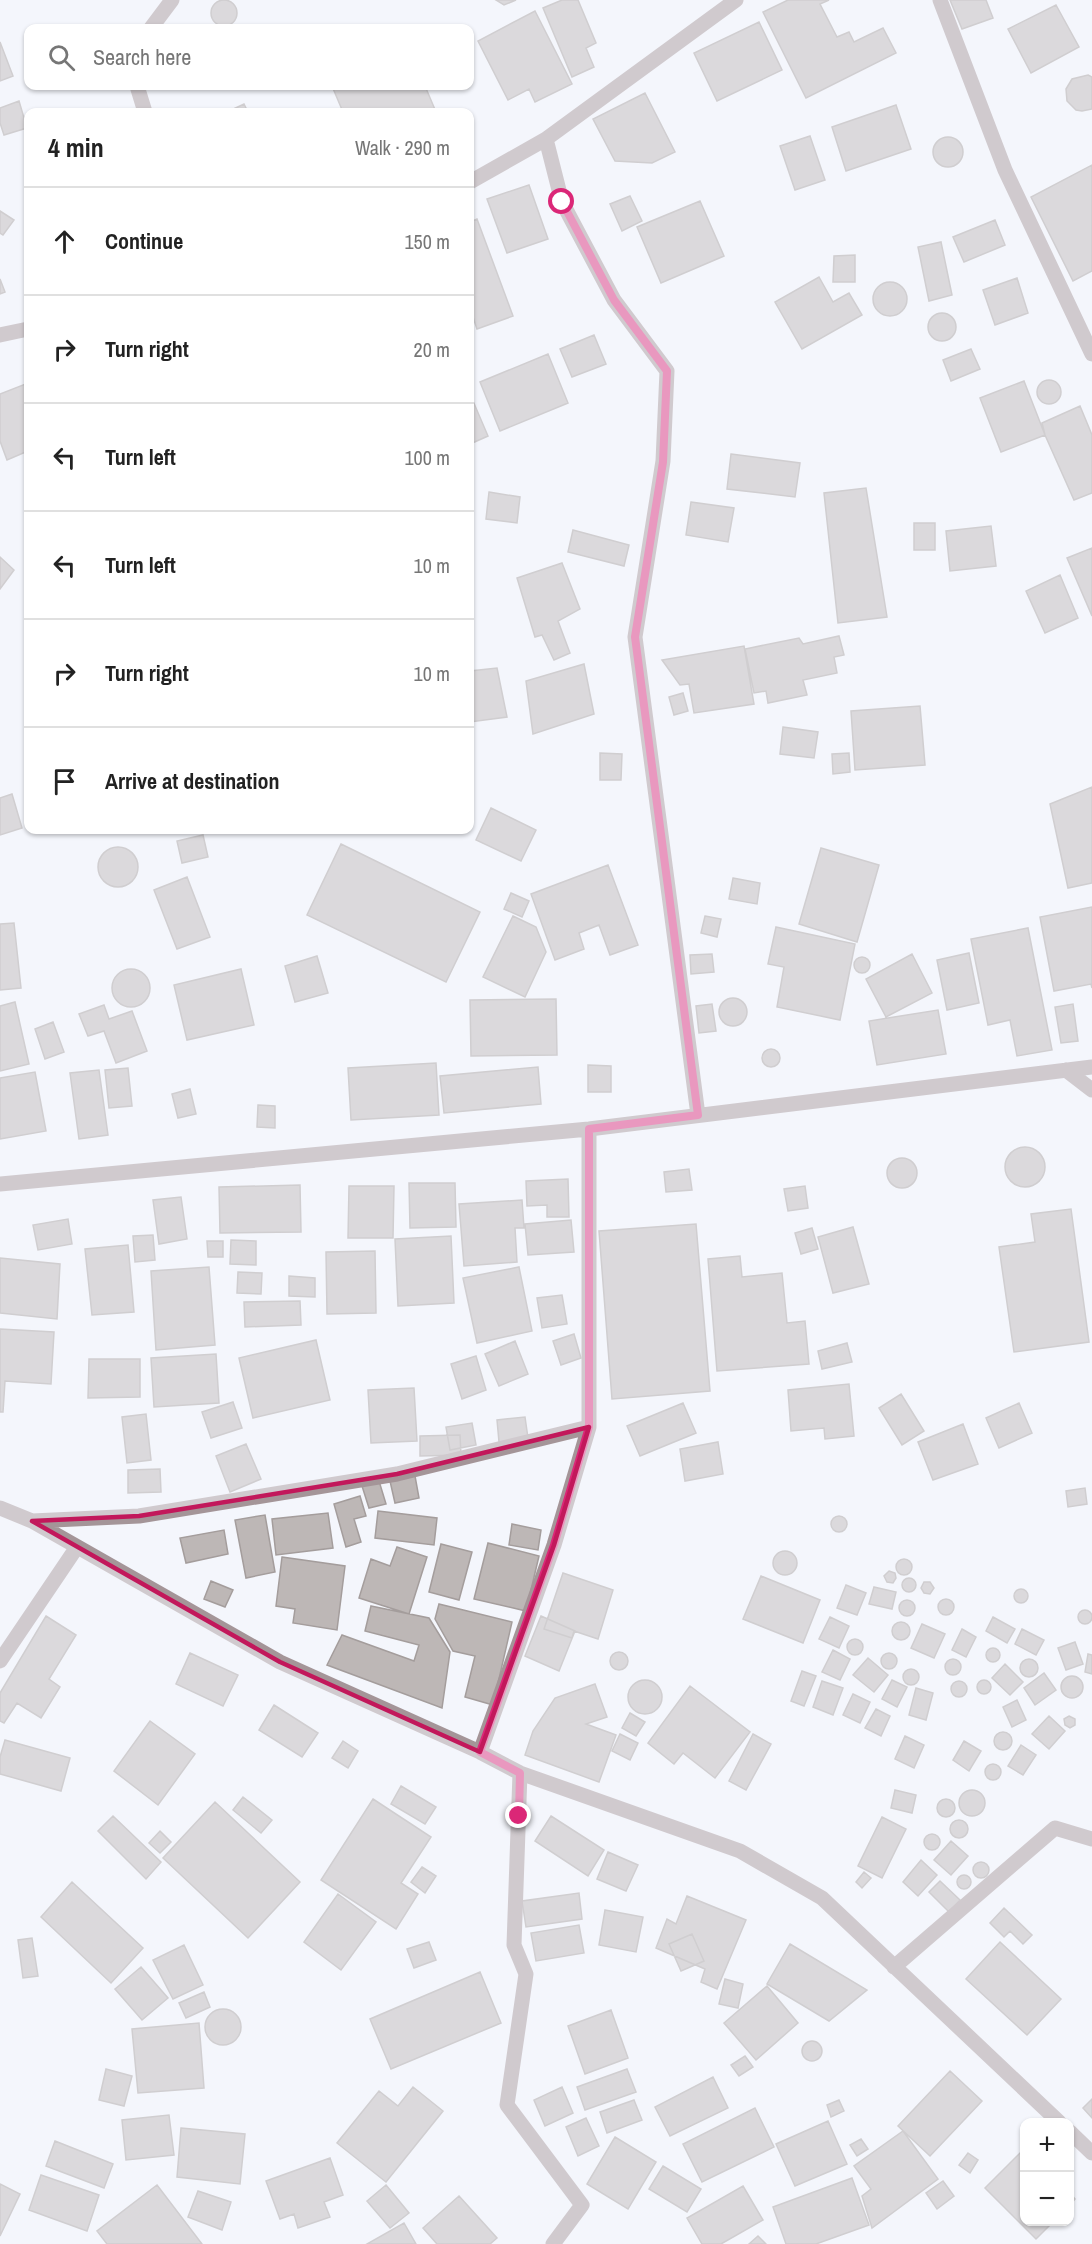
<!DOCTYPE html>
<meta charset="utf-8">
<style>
:root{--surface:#fff;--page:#f2f2f2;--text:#222;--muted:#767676;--line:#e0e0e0}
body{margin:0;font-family:"Archivo Narrow",sans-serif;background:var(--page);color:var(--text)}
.controls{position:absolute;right:18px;bottom:18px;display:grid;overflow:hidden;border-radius:12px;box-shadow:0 2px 4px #0004}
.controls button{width:54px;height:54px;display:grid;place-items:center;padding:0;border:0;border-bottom:2px solid var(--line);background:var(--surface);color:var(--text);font:30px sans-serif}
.stop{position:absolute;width:18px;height:18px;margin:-14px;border:4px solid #db2777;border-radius:50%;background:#fff}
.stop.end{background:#db2777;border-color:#fff;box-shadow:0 2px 6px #0008}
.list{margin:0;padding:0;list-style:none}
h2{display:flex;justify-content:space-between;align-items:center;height:78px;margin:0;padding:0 24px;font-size:26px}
h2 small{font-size:20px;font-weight:400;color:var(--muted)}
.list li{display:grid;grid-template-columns:39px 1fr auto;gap:18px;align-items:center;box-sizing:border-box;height:108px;padding:0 24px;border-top:2px solid var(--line)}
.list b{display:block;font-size:22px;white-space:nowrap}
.list em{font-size:20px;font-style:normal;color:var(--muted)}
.icon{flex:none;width:33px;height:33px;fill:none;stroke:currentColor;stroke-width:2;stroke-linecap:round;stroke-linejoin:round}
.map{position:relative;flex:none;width:1092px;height:2244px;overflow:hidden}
.search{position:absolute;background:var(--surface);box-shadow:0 2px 4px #0004;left:24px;top:24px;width:450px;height:66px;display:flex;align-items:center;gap:15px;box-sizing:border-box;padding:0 21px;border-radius:12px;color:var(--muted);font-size:22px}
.panel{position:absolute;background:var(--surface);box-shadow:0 2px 4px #0004;left:24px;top:108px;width:450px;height:726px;border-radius:12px}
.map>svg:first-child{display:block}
.building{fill:#bdb7b6;stroke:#a49d9c;stroke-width:1.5}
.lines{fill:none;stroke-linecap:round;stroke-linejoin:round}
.minor{stroke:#a49598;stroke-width:15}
.route{stroke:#db2777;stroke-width:8}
.marked{fill:none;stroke:#c2185b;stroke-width:4.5;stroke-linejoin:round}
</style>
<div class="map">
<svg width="1092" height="2244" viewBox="0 0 1092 2244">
<rect width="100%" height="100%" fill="#f4f6fc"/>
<path class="building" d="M496,0H516L504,5Z
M562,0H578L596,43L586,48L594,67L572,77L543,8Z
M788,0H829L820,4L837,37L849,32L854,42L883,28L896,53L806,98L763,12Z
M950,0H986L993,18L962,29Z
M211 13a13 13 0 1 1 26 0a13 13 0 1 1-26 0Z
M1056,5L1079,47L1031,73L1008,29Z
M535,11L572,84L535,102L529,89L508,100L478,41Z
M759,22L782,70L717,101L694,53Z
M0,42L13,76L0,81Z
M1088,75L1092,77V109L1082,111L1076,110L1067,101L1066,89L1072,79Z
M332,86H425L436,112H343Z
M645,93L675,152L652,163L615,161L593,119Z
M19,101L27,128L4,135L0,123V108Z
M244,104L248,112H227Z
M896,105L911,149L846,171L832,127Z
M810,136L825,180L795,190L780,146Z
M933 152a15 15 0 1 1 30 0a15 15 0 1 1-30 0Z
M1092,165V271L1073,281L1031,197Z
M529,185L548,239L507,253L487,199Z
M630,196L642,221L622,231L610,204Z
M700,201L724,256L661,283L637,227Z
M0,211L14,220L3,235L0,233Z
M477,219L513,316L477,329L470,308V222Z
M995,220L1005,245L964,262L953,237Z
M941,242L952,295L929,301L918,247Z
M855,255V282H833L834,256Z
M819,277L833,302L849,293L862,315L802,349L775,302Z
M1017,278L1028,313L995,325L983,290Z
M0,279L5,292L0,294Z
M873 299a17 17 0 1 1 34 0a17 17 0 1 1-34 0Z
M928 327a14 14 0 1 1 28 0a14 14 0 1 1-28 0Z
M594,335L606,364L572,377L560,349Z
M971,349L980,369L951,381L943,360Z
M548,354L568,403L500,431L480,382Z
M1037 392a12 12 0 1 1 24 0a12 12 0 1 1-24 0Z
M1024,381L1045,435L1001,452L980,398Z
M28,383V451L7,460L0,441V394Z
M470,394L488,436L470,444Z
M1080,406L1092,435V493L1074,500L1045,435L1042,423Z
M731,454L800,463L795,497L727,489Z
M866,488L887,617L838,623L824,493Z
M489,492L520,497L517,523L486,519Z
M691,502L734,508L728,542L686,535Z
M914,523H935V550H914Z
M991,526L996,566L950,571L946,531Z
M573,530L629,545L624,566L568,552Z
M1092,548V616L1067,558Z
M0,557L14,570L0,589Z
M562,563L580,609L558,621L570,653L554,660L542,635L535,637L517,578Z
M1060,575L1078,618L1045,633L1026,591Z
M839,636L844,655L834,657L837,673L803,680L807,695L768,703L766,691L754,693L745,649L799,638L803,644Z
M744,646L754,704L694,713L689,684L680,685L662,660Z
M584,664L594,714L533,734L526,681Z
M497,668L507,717L470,722V671Z
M683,693L688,711L674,715L669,697Z
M920,706L925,765L855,770L851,711Z
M783,727L818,732L814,758L780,754Z
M600,753L622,754L621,780H600Z
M849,753L850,772L833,774L832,754Z
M1092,787V883L1068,888L1050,804Z
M12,794L22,828L0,835V798Z
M491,808L536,830L521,861L476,840Z
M203,835L208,857L182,863L177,841Z
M341,844L480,912L446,982L307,915Z
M98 867a20 20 0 1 1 40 0a20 20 0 1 1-40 0Z
M821,848L879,865L857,942L799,924Z
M608,865L638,945L610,955L599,925L579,933L584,949L555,960L531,894Z
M187,877L210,937L177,949L154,890Z
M733,878L760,883L757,904L729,899Z
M511,893L529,901L522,917L504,909Z
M1092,907V988L1091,984L1054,991L1040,917Z
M513,916L536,927L546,952L525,997L483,977Z
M705,916L721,919L717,937L701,933Z
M14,923L21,988L0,990V924Z
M776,927L855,944L840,1020L777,1007L784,967L768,964Z
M1028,928L1052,1050L1017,1056L1010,1020L988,1025L971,939Z
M969,953L979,1003L947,1010L937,960Z
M712,954L714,972L691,974L690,955Z
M912,954L932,993L886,1017L866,979Z
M317,956L328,993L295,1002L285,966Z
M854 965a8 8 0 1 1 16 0a8 8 0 1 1-16 0Z
M112 988a19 19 0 1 1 38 0a19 19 0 1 1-38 0Z
M241,969L254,1025L187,1040L174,985Z
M719 1012a14 14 0 1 1 28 0a14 14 0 1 1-28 0Z
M556,999L557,1055L471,1056L470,1000Z
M15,1002L29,1064L0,1071V1006Z
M712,1004L716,1031L699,1033L696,1006Z
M1073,1004L1078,1041L1061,1043L1055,1007Z
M104,1005L109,1019L132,1011L147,1051L116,1063L104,1031L88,1036L79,1014Z
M938,1010L946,1054L877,1065L869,1021Z
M53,1022L64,1052L45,1059L35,1029Z
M762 1058a9 9 0 1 1 18 0a9 9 0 1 1-18 0Z
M436,1063L439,1115L351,1120L348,1068Z
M588,1065L611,1066V1092H588Z
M538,1067L541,1104L444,1113L440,1076Z
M128,1068L132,1106L109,1108L105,1070Z
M99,1070L108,1135L79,1139L70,1073Z
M35,1072L46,1131L0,1139V1078Z
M190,1089L196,1114L178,1118L172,1094Z
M258,1105L275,1106V1128L257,1127Z
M1005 1167a20 20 0 1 1 40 0a20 20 0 1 1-40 0Z
M887 1173a15 15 0 1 1 30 0a15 15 0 1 1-30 0Z
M689,1169L692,1190L666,1192L664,1172Z
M568,1179L569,1217H547V1205L527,1206L526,1181Z
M409,1183H455L456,1227L410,1228Z
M300,1185L301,1232L220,1233L219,1187Z
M349,1186H394L393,1238H348Z
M805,1186L808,1208L788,1211L784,1189Z
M181,1197L187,1239L159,1244L153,1200Z
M522,1200L524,1228H515L517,1262L464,1266L459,1204Z
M1071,1209L1089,1342L1014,1352L999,1247L1035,1242L1031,1214Z
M68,1219L72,1244L38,1250L33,1225Z
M571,1220L574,1252L528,1255L525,1224Z
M696,1224L710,1391L612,1399L599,1231Z
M853,1227L869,1284L833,1293L818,1237Z
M812,1228L818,1249L801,1254L795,1233Z
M153,1235L155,1260L135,1262L133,1236Z
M451,1236L454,1303L398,1306L395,1239Z
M231,1240L256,1241V1265L230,1264Z
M207,1241H223V1257H208Z
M128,1245L134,1312L92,1315L85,1249Z
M375,1251L376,1313L327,1314L326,1252Z
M740,1256L742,1277L782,1273L787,1323L805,1321L809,1364L717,1371L708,1259Z
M0,1258L60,1264L57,1319L0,1313Z
M209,1267L215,1345L156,1350L151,1271Z
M519,1267L532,1331L477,1343L463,1278Z
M238,1272L262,1273L261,1294L237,1293Z
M289,1276L315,1278V1297L289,1296Z
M562,1295L567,1324L542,1328L537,1298Z
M300,1301L301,1325L245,1327L244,1302Z
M0,1329L54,1332L51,1384L5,1381L3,1412H0Z
M574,1334L581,1358L561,1365L553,1341Z
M316,1340L330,1400L253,1418L239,1358Z
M515,1341L528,1374L499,1386L485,1354Z
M847,1343L852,1362L822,1369L818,1351Z
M216,1354L219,1403L154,1407L151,1358Z
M476,1356L486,1390L462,1399L451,1364Z
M89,1359H140V1397L88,1398Z
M849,1384L854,1436L825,1439L824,1428L791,1431L788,1390Z
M414,1388L417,1441L371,1443L368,1390Z
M901,1394L924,1431L902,1445L879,1408Z
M233,1402L242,1428L211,1438L202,1412Z
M683,1403L696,1433L640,1456L627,1426Z
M1019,1403L1032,1433L999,1448L986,1418Z
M146,1414L151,1460L127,1463L122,1417Z
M525,1417L528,1438L499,1442L497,1420Z
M472,1423L476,1445L450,1450L446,1427Z
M963,1424L978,1464L933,1480L918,1442Z
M460,1435L461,1455L420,1456V1436Z
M718,1442L723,1474L685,1481L680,1449Z
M246,1444L261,1479L230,1492L216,1456Z
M160,1469L161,1492L128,1493V1470Z
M415,1476L419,1498L395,1503L390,1481Z
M379,1481L386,1504L369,1508L362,1486Z
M1085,1488L1087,1504L1068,1507L1066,1491Z
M360,1496L366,1516L354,1519L361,1542L346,1547L334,1504Z
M378,1511L437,1518L434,1545L375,1538Z
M328,1513L333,1548L276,1555L272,1519Z
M265,1515L275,1572L246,1578L235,1520Z
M831 1524a8 8 0 1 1 16 0a8 8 0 1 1-16 0Z
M512,1524L541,1530L538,1550L509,1545Z
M224,1530L228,1554L186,1563L180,1538Z
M488,1543L539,1556L526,1611L474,1599Z
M441,1544L472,1552L459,1600L429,1592Z
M397,1547L427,1557L409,1614L359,1598L371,1559L390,1566Z
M773 1563a12 12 0 1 1 24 0a12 12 0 1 1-24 0Z
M282,1557L345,1566L337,1630L293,1623L295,1609L276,1606Z
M896 1567a8 8 0 1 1 16 0a8 8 0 1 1-16 0Z
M889,1571L895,1573L896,1578L893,1583L887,1582L884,1576Z
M563,1573L613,1590L598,1639L574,1631L572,1638L544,1629Z
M761,1576L820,1600L803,1643L743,1619Z
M902 1585a7 7 0 1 1 14 0a7 7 0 1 1-14 0Z
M211,1581L233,1590L225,1607L204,1599Z
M924,1582H930L934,1588L930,1594L924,1593L921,1588Z
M846,1585L866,1593L857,1615L837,1608Z
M874,1587L896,1592L892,1609L869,1604Z
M1014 1596a7 7 0 1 1 14 0a7 7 0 1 1-14 0Z
M938 1607a8 8 0 1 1 16 0a8 8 0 1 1-16 0Z
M899 1608a8 8 0 1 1 16 0a8 8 0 1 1-16 0Z
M439,1604L512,1622L493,1705L465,1697L475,1656L453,1651L435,1619Z
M371,1606L429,1618L450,1652L442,1708L327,1665L342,1635L414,1661L419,1645L365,1631Z
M1078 1617a7 7 0 1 1 14 0a7 7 0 1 1-14 0Z
M46,1616L76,1635L49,1679L60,1687L41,1718L17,1703L4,1723L0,1721V1693Z
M541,1616L575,1631L559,1671L525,1656Z
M830,1617L849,1626L839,1648L819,1639Z
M993,1617L1015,1629L1007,1643L986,1631Z
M892 1631a9 9 0 1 1 18 0a9 9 0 1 1-18 0Z
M922,1624L945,1634L934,1658L911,1648Z
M962,1629L976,1637L966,1657L952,1650Z
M1022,1629L1044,1640L1036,1655L1015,1644Z
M847 1647a8 8 0 1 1 16 0a8 8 0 1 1-16 0Z
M1075,1642L1083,1664L1066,1670L1058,1648Z
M986 1655a7 7 0 1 1 14 0a7 7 0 1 1-14 0Z
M833,1650L850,1659L840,1680L822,1672Z
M610 1661a9 9 0 1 1 18 0a9 9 0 1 1-18 0Z
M190,1653L238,1675L223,1706L176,1684Z
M881 1661a8 8 0 1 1 16 0a8 8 0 1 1-16 0Z
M1088,1654L1092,1655V1674L1085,1672Z
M868,1658L888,1675L874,1692L853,1675Z
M945 1667a8 8 0 1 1 16 0a8 8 0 1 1-16 0Z
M1020 1668a9 9 0 1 1 18 0a9 9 0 1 1-18 0Z
M1005,1664L1023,1682L1010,1695L992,1678Z
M903 1677a8 8 0 1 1 16 0a8 8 0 1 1-16 0Z
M802,1671L816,1676L804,1706L791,1701Z
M1044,1673L1056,1690L1035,1705L1024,1688Z
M1061 1687a11 11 0 1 1 22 0a11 11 0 1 1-22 0Z
M892,1680L907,1687L897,1707L882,1699Z
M977 1687a7 7 0 1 1 14 0a7 7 0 1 1-14 0Z
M628 1697a17 17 0 1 1 34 0a17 17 0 1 1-34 0Z
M951 1689a8 8 0 1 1 16 0a8 8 0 1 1-16 0Z
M822,1681L843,1688L833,1715L813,1707Z
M595,1684L607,1717L586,1724L616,1735L599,1782L525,1755L533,1731L555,1698Z
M690,1686L750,1732L715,1778L683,1753L674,1764L648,1743Z
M916,1688L933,1693L926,1720L909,1715Z
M853,1694L870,1702L860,1723L843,1715Z
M1017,1700L1026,1720L1012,1727L1003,1707Z
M274,1705L318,1733L302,1757L259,1730Z
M876,1709L890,1716L881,1736L865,1728Z
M630,1713L645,1722L636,1736L622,1728Z
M1049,1716L1065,1731L1049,1749L1032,1734Z
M1069,1716L1075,1719V1725L1070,1728L1065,1725L1064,1719Z
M150,1721L195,1754L158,1805L114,1771Z
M994 1741a9 9 0 1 1 18 0a9 9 0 1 1-18 0Z
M620,1734L638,1743L630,1760L612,1751Z
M753,1734L771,1744L746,1790L729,1781Z
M905,1736L924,1745L914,1768L895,1759Z
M5,1740L70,1758L61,1791L0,1774V1757Z
M343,1741L358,1751L348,1768L332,1758Z
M964,1741L981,1751L969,1771L953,1760Z
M1021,1745L1036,1755L1023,1775L1008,1766Z
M985 1772a8 8 0 1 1 16 0a8 8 0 1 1-16 0Z
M401,1786L436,1807L425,1824L391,1804Z
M895,1790L916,1795L912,1813L891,1808Z
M959 1803a13 13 0 1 1 26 0a13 13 0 1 1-26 0Z
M243,1797L272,1820L261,1833L233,1810Z
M937 1808a9 9 0 1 1 18 0a9 9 0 1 1-18 0Z
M373,1799L431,1837L401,1883L418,1894L396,1929L321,1880Z
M215,1802L300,1882L248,1938L163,1858Z
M113,1816L161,1862L146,1879L98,1831Z
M551,1816L604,1850L588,1876L535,1841Z
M882,1817L906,1829L882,1878L858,1866Z
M950 1829a9 9 0 1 1 18 0a9 9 0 1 1-18 0Z
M160,1831L171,1842L160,1853L149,1843Z
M924 1842a8 8 0 1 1 16 0a8 8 0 1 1-16 0Z
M951,1841L968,1856L951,1875L934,1860Z
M608,1852L638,1865L626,1891L597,1879Z
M921,1860L937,1875L918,1896L903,1882Z
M973 1870a8 8 0 1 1 16 0a8 8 0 1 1-16 0Z
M422,1867L436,1876L425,1893L411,1882Z
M864,1872L871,1878L862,1888L856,1882Z
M957 1882a7 7 0 1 1 14 0a7 7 0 1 1-14 0Z
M940,1881L960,1900L949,1912L929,1892Z
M72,1882L143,1948L111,1983L41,1917Z
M579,1893L582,1919L526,1927L522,1901Z
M338,1894L376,1922L341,1970L304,1942Z
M687,1896L746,1920L717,1989L701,1982L705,1969L656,1948L667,1919L676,1924Z
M1004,1908L1032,1935L1023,1944L1010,1931L1004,1937L990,1923Z
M605,1910L643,1917L636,1952L599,1945Z
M579,1925L584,1953L536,1961L531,1933Z
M692,1934L704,1961L681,1971L669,1944Z
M32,1938L38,1976L23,1978L18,1940Z
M429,1942L436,1960L414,1968L407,1949Z
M1000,1942L1061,1999L1027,2035L966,1979Z
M790,1944L867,1990L829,2021L767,1984Z
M184,1945L203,1985L173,1999L153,1960Z
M141,1967L168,1998L142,2020L115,1989Z
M480,1972L501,2023L391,2069L370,2019Z
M725,1979L743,1984L738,2008L719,2004Z
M767,1986L798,2023L756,2060L724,2023Z
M204,1992L210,2007L186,2018L179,2003Z
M205 2027a18 18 0 1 1 36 0a18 18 0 1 1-36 0Z
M611,2010L628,2058L585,2074L568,2026Z
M199,2023L204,2088L138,2093L132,2029Z
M802 2051a10 10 0 1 1 20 0a10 10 0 1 1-20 0Z
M745,2056L753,2067L739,2076L731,2065Z
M106,2069L132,2076L124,2106L99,2100Z
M627,2069L636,2092L585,2110L577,2087Z
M950,2071L982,2101L930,2156L898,2126Z
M713,2077L728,2108L670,2136L655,2107Z
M413,2087L443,2111L386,2182L337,2143L379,2091L398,2106Z
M562,2087L573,2113L545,2126L534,2100Z
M1092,2099V2118L1083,2108Z
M634,2100L642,2120L607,2133L600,2112Z
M839,2100L844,2111L831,2117L827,2105Z
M755,2108L774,2147L702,2182L683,2144Z
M169,2115L174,2155L126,2160L122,2120Z
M586,2118L599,2146L578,2156L566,2127Z
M828,2121L847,2164L795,2186L776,2144Z
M181,2128L245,2134L240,2184L177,2177Z
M903,2131L938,2179L872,2228L862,2196L871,2189L854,2166Z
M615,2137L656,2162L628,2209L587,2184Z
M861,2139L868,2149L857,2156L850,2145Z
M55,2141L113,2164L104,2188L46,2166Z
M1024,2149V2222H1053L1036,2239L985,2188Z
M968,2153L978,2160L970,2173L959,2165Z
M330,2158L343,2195L324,2202L330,2217L298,2228L294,2214L280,2219L266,2181Z
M663,2166L701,2189L687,2212L649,2189Z
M41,2175L99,2195L87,2231L29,2210Z
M852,2178L869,2225L816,2244H786L773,2207Z
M943,2181L954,2196L937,2209L926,2193Z
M0,2184L20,2194L0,2236Z
M157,2185L202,2244H107L97,2231Z
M386,2185L409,2213L390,2228L367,2201Z
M743,2186L763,2220L721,2244H702L687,2218Z
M198,2191L231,2202L222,2230L188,2217Z
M1070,2193L1075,2199L1070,2205Z
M459,2196L497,2238L490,2244H437L423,2228Z
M404,2223L416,2244H367Z
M758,2236L766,2244H749Z"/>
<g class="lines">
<path class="minor" d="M940,0L1005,170L1092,354
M151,28L172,0
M137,86L145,112
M546,139L562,202L614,300L667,371L663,461L635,637L698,1115
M470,182L546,139L736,0
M0,335L28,329
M1066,1070L1092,1090
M0,1184L589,1129L1092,1067
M0,1508L32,1521L280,1662L480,1752L520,1773L740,1851L822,1898L1059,2122
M32,1521L139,1516L397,1474L589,1427
M0,1661L77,1547
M480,1752L554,1545L589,1427V1129
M520,1773L514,1945L526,1974L507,2105L582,2205L553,2244
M894,1967L1055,1828L1092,1839
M1070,2132L1092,2153"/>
</g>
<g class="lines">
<path class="route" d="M519,1816L520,1773L480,1752L554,1545L589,1427V1129L698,1115L635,637L663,462L667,371L614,300L562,202"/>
</g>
<path d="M0 0H1092V2244H0ZM589,1427L554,1545L480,1752L280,1662L32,1521L139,1516L397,1474Z" fill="#f4f6fc" fill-opacity=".55" fill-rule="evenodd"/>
<path class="marked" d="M589,1427L554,1545L480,1752L280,1662L32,1521L139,1516L397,1474Z"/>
</svg>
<div class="controls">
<button>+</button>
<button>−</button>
</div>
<div class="stop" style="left:562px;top:202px"></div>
<div class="stop end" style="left:519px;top:1816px"></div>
<div class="search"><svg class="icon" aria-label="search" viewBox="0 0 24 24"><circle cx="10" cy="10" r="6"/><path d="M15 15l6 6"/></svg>Search here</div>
<section class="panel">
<h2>4 min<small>Walk · 290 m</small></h2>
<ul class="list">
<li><svg class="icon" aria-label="ahead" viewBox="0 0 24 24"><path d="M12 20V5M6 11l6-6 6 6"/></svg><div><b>Continue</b></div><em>150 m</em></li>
<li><svg class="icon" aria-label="right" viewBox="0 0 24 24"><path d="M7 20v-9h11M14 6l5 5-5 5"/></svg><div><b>Turn right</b></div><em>20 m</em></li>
<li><svg class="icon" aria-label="left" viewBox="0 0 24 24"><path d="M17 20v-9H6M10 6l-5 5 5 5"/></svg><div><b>Turn left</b></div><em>100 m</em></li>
<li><svg class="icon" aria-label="left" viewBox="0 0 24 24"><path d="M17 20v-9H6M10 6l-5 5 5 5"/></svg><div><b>Turn left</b></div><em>10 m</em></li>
<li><svg class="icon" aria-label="right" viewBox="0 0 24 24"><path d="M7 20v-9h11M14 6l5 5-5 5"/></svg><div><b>Turn right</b></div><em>10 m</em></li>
<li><svg class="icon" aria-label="arrive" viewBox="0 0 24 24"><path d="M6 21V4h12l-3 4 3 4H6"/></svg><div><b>Arrive at destination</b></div></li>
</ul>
</section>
</div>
